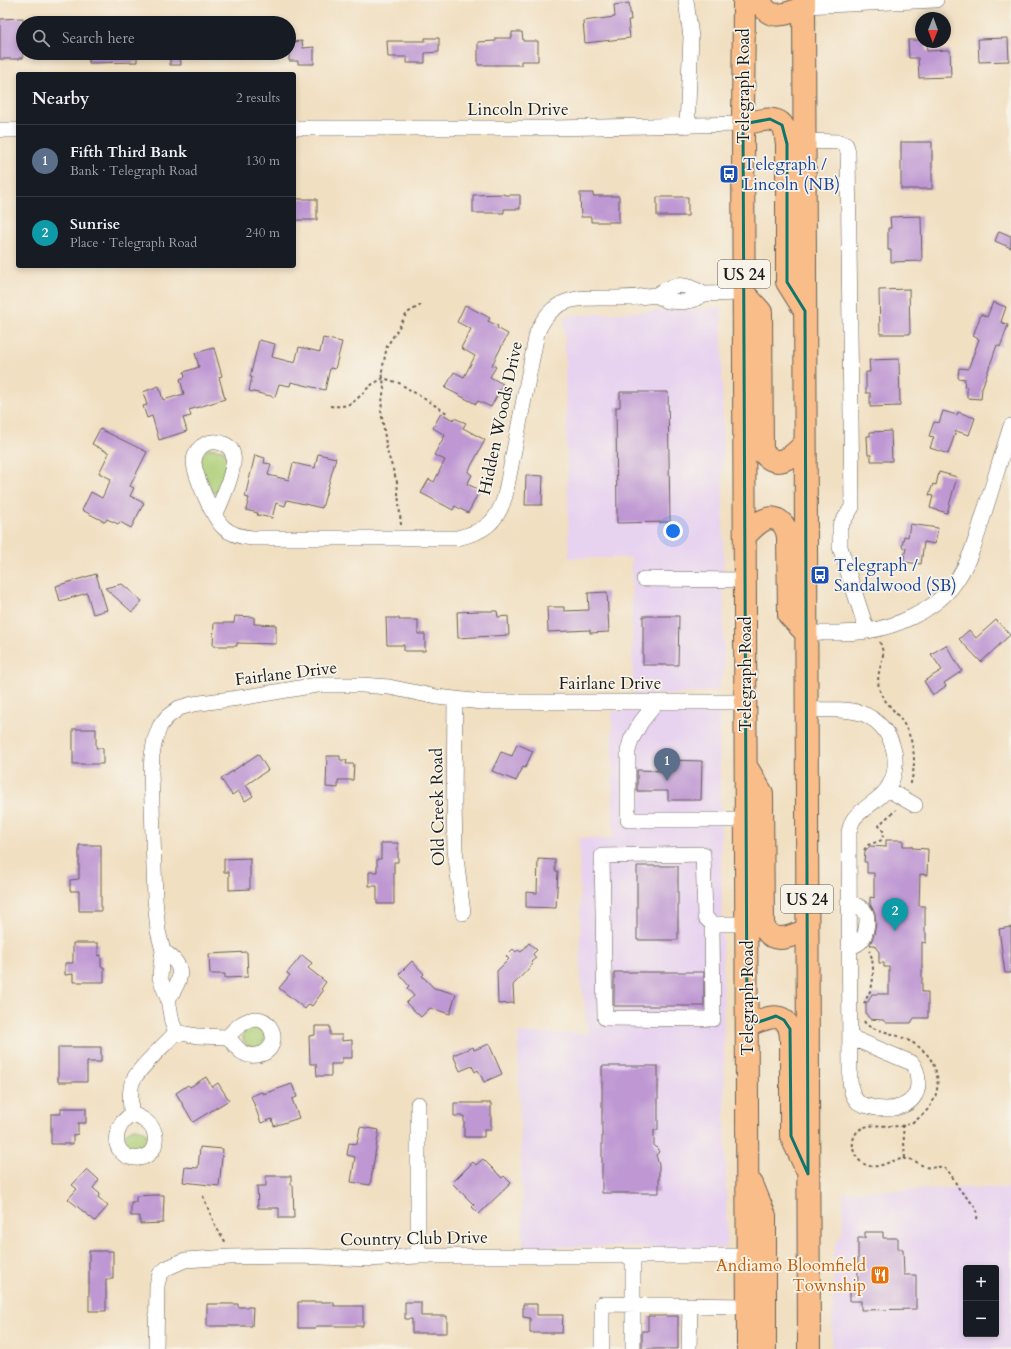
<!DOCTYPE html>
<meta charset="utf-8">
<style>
:root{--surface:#171b24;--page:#242831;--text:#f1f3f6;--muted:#9ea1a6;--line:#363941;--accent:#1a73e8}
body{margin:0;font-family:Cardo,serif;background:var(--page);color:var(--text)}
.controls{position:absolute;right:12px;bottom:12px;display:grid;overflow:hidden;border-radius:4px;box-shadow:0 2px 6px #0003}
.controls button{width:36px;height:36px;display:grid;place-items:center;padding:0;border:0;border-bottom:1px solid var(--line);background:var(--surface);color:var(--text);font:20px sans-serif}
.compass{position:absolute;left:915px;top:12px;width:36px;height:36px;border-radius:50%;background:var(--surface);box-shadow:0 2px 6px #0003;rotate:181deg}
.you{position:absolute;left:673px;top:531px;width:14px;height:14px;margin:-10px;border:3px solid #fff;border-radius:50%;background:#1a73e8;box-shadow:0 0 0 6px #1a73e833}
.badge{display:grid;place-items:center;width:26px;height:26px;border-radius:50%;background:var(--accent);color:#fff;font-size:13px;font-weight:700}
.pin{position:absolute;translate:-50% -33px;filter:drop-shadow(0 1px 2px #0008)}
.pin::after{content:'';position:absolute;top:21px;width:14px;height:12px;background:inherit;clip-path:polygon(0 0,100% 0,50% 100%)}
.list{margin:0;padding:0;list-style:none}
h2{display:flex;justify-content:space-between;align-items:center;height:52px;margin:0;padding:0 16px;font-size:17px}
h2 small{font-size:13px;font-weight:400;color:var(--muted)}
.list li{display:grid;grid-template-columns:26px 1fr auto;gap:12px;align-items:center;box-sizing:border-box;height:72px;padding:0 16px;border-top:1px solid var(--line)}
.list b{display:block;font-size:15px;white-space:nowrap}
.list p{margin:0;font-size:13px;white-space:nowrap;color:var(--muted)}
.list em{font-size:13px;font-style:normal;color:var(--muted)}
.icon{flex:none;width:22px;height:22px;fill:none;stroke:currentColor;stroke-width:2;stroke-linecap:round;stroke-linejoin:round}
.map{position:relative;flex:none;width:1011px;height:1349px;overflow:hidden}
.search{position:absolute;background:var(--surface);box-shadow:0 2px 6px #0003;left:16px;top:16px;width:280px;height:44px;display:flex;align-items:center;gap:10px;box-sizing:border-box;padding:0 14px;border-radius:22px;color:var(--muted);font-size:15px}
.panel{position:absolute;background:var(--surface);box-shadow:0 2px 6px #0003;left:16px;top:72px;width:280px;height:196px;border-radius:4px}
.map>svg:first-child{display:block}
.built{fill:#e7d2f0;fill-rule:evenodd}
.green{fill:#abcd75;stroke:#647448}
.building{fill:#be97d3}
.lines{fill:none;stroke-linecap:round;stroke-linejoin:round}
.minor-casing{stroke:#676056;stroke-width:16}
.highway-casing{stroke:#676056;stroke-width:24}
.path{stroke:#676056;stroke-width:2;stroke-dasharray:3 3;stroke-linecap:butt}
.minor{stroke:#fff;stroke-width:15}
.highway{stroke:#f8bd89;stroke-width:22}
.marked{fill:none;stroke:#0f766e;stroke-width:3;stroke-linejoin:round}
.labels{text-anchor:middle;stroke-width:3.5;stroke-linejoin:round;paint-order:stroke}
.shield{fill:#f7f3e8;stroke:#5e5c59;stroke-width:1}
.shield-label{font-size:16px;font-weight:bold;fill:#1c1c1c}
.street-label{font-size:17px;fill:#1c1c1c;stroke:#f7f3e8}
.transit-label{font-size:17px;fill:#164399;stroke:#f7f3e8;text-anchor:start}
.food-label{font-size:17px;fill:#c56008;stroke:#f7f3e8;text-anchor:end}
</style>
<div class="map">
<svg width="1011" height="1349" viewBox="0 0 1011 1349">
<rect width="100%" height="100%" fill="#f7f3e8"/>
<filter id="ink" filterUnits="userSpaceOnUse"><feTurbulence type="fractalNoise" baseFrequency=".025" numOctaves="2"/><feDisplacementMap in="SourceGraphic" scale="8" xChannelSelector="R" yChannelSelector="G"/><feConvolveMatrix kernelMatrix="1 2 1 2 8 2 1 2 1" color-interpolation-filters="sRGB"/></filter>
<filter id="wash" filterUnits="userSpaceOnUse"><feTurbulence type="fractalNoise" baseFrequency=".012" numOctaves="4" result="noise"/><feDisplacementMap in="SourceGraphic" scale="16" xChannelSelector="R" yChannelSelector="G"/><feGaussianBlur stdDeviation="0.9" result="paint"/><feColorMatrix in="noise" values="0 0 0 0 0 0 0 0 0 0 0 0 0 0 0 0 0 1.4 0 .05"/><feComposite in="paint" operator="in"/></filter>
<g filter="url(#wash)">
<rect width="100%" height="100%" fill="#f1dfc1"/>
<path class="built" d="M722,307L724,669L720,681L719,691L682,694L633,695L631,558H569L564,316Z
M612,711L719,712L727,1248L523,1246L518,1033H588L581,979L579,838H613Z
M953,1188H1011V1349H832L833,1255L836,1242L843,1233V1192ZM966,1268H996V1334H966Z"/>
<path class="green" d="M209,448L223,450L228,459L218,492L212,493L200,466L201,456Z
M243 1037a11 11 0 1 1 22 0a11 11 0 1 1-22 0Z
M124 1140a12 12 0 1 1 24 0a12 12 0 1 1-24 0Z"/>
<g id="blocks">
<path class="building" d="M629,3L631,20H628L630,38L585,43L583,21L615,17L614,5Z
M23,18V58H19V59H0V19Z
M512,32H522L523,41H538V61H521V65H478V42L496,41V38H512Z
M425,38H439V52L425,53V63H407V57H388L387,41H425Z
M1008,38L1009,61L979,62L978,39Z
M908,40H921V42H926L927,51L950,50L951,77L919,78L918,58H909Z
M302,41L303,48L314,47V64H298V61H289V42Z
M88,53H137V62L89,63Z
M170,53H180L181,65H170Z
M901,142H932V189H901Z
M580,193H593V196H619V222H591V217H581Z
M504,194V195H520V209H504V213H473V195Z
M657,197H688V216H657Z
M294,199H317V220H294Z
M921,216L922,261L891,262V250H888V228H891L890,217Z
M999,231L1011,236V248L995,241Z
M909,289L910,334H880L879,290Z
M993,302L1006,307L1001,322L1008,325L1000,347L997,345L982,388L981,399L967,398V387H964L965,379L958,378L959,368L968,369L979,339L973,336L981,314L987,317Z
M465,305L490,318L488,321L498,326L497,328L508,334L492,365L496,367L490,377L503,384L491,407L478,401L476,404L445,388L454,372L464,377L475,356L461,348L471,329L457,322Z
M323,338L342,342L335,369L330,368L325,390L291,382L290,386L279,384L275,397L249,391L252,377H250L259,340L275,344L272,357L295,363L299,347L320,352Z
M214,348L222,376L219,377L225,399L189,410L191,416L183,418L187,431L159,440L152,416L147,418L143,406L147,405L143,392L159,386L163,400L184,394L180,379L185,377L184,372L199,367L195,353Z
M899,359L900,406L870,407V393H866V372H870L869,360Z
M620,392H668L670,522L617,523L616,407H620Z
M943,411L957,415L958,412L975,418L969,435L956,431L948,454L930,448L934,437L929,436L934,422L939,423Z
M441,413L453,420L454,418L466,423L463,428L485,440L468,472L472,475L467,484L480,490L468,513L455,506L453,510L421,493L429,479L434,482L445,460L434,455L445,435L433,428Z
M100,429L147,452L130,486L134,488L130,496L144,503L131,528L120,522L118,524L107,519L105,522L82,510L91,492L102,498L111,479L99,473L109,453L92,444Z
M891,431L892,461H871V455H868L867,436H870V432Z
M318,454L336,458L322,508L287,500L285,506L276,503L272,518L257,515L258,513L246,510L249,498L245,497L255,455L265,458L264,463L271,464L268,475L289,480L293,463L315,468Z
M939,472L957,477L947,513L930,508L933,496L929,495L933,484L936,485Z
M526,475L543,476L542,505H525Z
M910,524L938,528L935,544L924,542L921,564L903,562L906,548L902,547L904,536L908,537Z
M96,574L107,610L93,614L87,593L60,601L56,586Z
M122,584L142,601L132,612L105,588Z
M607,592L609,632L590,633V630L548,632L547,607H564V611L589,610L588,593Z
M478,611H497L498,617L508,616L509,635L458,638L457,612Z
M235,616L254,617V624L276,625V644L237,643V646H213L214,623H234Z
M643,616H679L678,665H643Z
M386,618H399V620H418V634H425V651H404V645H387Z
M996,620L1010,635L981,662L959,639L969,630L976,638Z
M946,645L962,671L944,683L946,686L933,695L924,681L942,670L931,654Z
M73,729H96V748H103V764H73Z
M517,744L533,751L525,768L523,767L516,781L492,771L501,752L512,756Z
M258,754L268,770L246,785L253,796L245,801L238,791L232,795L221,779Z
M327,756H340V760H347L346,764H354L353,780H338V788L326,787Z
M667,760L702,761L701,800H668V791H637V770L667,771Z
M886,840H903V846H912V848L928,849L927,875L920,874L919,906H925V932L926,933V943L922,942V992H928V1018H914L911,1023H886L883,1020L870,1019L866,1014V1002H868L872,994H889V967H884V963H879V952L874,945H870L874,934L876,924L875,913L870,904V897L874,898V873H867V862H864L865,851L870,846L886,847Z
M381,843H398V862H394V904H377V886H369V872H377V859H381Z
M79,845H101V911H79V891H70V880L79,879Z
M250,858V889L229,890V872H224V859Z
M538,859L555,860V871H558L556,908L526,907V892L537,893Z
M637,866H678V940H637Z
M1011,927V973H1005L999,929Z
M73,943H98V956L101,955V967H104V982H73V974L65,975V963H73Z
M529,943L537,950L533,954L536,958L531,962L533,964L513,985L514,1003L498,1004L497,971L509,959L506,956L513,949L516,952L518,950L521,952Z
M247,952L248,977L225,978V974H210L209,954Z
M302,955L312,963L308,968L326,982L321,989L323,991L312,1006L309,1004L305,1009L279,988L290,975L287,973Z
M412,961L424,974L422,976L434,988L456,994L450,1014L430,1008L421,1017L406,1003L414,996L407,988L409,986L399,974Z
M614,972H704V1006H614Z
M315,1026H330V1035H342V1041L352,1040V1058H342V1064H331V1076H317L316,1064H310L309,1036L315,1035Z
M489,1044L502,1074L484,1082L478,1070L475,1072L472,1066L460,1071L453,1055L473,1047L474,1050Z
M58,1047H101V1062H87V1082H58Z
M602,1066H658V1130H654V1145L657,1148L659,1152L656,1155L659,1165V1193H602Z
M206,1077L212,1087L218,1083L229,1100L193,1122L176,1093L188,1085L190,1087Z
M292,1084L297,1097L292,1099L299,1118L274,1126L272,1119L261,1123L251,1096L262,1092L263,1094Z
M454,1103H491V1130H484V1137H464V1116H454Z
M61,1108H86V1123H78V1134L73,1135V1144H51V1114H61Z
M360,1127L379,1130L370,1185L351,1182L355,1157L347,1155L349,1143L357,1144Z
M200,1147L223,1149L219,1186L183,1182L185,1167L198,1168Z
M483,1159L502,1178L504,1176L511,1183L479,1214L472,1207L474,1205L452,1183L473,1162L476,1165Z
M87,1169L99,1180L93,1188L100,1194L98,1197L108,1206L95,1221L68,1199L77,1189L72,1185Z
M266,1176H291V1185H293L294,1218H279V1208H258L257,1186H266Z
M153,1195H164L163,1223L140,1224V1216H131V1202H136V1196Z
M865,1232H883V1238H898V1249H903L904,1275H916V1309L861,1310V1301H850V1285H858V1238H865Z
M89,1251H113V1279H106V1311H89Z
M298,1302H334V1306H363V1326H316V1328H298Z
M405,1302H421V1316H447V1333H412V1319H405Z
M207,1304H238V1307H253L252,1326H207Z
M523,1304H537V1315H563L562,1333H530V1318L523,1317Z
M648,1316H678V1349H642V1331H648Z"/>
</g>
</g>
<g filter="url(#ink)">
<use href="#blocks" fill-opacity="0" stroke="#676056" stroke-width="1"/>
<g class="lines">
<defs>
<path id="minor" d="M686,0L691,37L687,126
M804,6L936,0
M294,128H553L743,124
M0,130H18
M804,141L839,142L846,145L848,152L852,507L840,526V547L867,631
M704,294C684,283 676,282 656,295L668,301L683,302L693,300L704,294L744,293
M215,515C220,505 224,495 228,484C233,468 241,446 217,442C209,441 202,445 198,450C196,453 194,458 194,462C195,476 213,518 224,528C232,535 242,537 252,538H457C484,532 497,523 505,496L537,333C553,294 580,298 616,298C630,298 643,297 656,295
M644,579L745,580
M806,633C826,633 847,634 867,631C896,627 932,611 951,588C969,566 977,537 985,510C994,482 1002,454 1011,426
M455,700L454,804L455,850L463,913
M657,702L641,722L631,740L628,751V820H746
M806,710C824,710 844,708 861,713C892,724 905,763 887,789C879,801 859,810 853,820C851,824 850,828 849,832L850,1081C851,1088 851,1095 857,1101C859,1104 864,1105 868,1106C888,1113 918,1108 918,1083C918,1075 917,1069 912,1063L850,1037
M887,789L915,805
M848,902C854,905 862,906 865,912C869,918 866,937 860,942C857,945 852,946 849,948
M712,924L705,917L703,854L602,856L605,1018L713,1019L712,924H746
M163,951L158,931L155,899L151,772L152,755L155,739L160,726L167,717L179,708L193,704L246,697L317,685H362L389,687L437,697L482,702H746
M168,999C182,979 187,966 163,951L161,964L160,978L168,999L172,1022L176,1032
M176,1032L197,1036L228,1037C236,1047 243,1058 257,1055C291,1050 266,990 228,1037
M131,1114C141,1117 153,1124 155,1135C159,1168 111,1164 117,1134C118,1130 120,1126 122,1123C125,1120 128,1117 131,1114C131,1104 129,1093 132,1083C136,1070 166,1044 176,1032
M418,1256V1104
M633,1257V1349
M156,1349L157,1285L160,1274L167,1268L185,1260L230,1257L299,1256L368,1259L418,1256H748
M602,1349V1304L748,1306
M689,1349L690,1305"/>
<path id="highway" d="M744,0L743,124L748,1349
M761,0C766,23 790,14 804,6
M804,0L809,1349
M743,124C756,122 780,112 785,131C786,135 786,140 787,144V282L805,311
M744,293L761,312L762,451C776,471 793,457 805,443
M745,536C750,531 755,525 762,521C776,513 787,524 788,538L789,615L806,633
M746,766L762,793L763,925C773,947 791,936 807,930
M747,1026C767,1017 790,1007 791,1040V1136L805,1166
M752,1184L765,1216V1349"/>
</defs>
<use href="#minor" class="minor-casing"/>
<use href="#highway" class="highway-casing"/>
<path class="path" d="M330,406C353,408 355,400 370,386C374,383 379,381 383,378L399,383L447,413
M401,525L397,482L387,451L381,410L384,387L382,371L387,346L398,329L407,313L421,305
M880,642C881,646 883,650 883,654C882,667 876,673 879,688C883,702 894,709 902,721C915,741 917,763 910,786
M864,850L868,845L882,840L884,832L879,826L884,820L896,810
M864,1004C866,999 869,994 871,989C874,981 874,957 869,951
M864,1021C867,1027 873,1028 879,1030C903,1037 929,1045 936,1072C940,1085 936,1099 928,1109C922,1116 915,1122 906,1125C889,1130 858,1116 853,1141C852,1148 854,1155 859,1160C874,1175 888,1159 904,1159C913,1158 918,1164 926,1167C932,1169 939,1165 944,1168C952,1173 955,1183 960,1190C964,1195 975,1205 977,1211C978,1214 977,1218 977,1220
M903,1125L905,1159
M203,1196L217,1230L227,1244"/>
<use href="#minor" class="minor"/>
<use href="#highway" class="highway"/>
</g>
</g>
<path class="marked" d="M770,119L782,125L787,144V282L805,311L808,1174L791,1136L790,1029L784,1020L776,1016L747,1026L743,124Z"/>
<defs>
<symbol id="bus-square" viewBox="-11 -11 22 22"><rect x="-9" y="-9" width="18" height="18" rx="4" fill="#1a4fb4" stroke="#f7f3e8"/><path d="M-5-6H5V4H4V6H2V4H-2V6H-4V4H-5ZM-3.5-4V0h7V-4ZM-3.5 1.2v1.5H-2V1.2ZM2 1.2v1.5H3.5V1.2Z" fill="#fff"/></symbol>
<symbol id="restaurant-square" viewBox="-11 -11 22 22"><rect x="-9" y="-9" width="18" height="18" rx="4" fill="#e8710a" stroke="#f7f3e8"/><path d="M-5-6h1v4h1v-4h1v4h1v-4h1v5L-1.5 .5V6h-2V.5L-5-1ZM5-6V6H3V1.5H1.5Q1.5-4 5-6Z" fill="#fff"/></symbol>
</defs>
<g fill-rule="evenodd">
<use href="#bus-square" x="718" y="163" width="22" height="22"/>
<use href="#bus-square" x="809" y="564" width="22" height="22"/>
<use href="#restaurant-square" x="869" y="1264" width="22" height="22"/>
</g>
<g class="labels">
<g class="shield">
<rect x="718" y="260" width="52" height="28" rx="3"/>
<rect x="781" y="885" width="52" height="28" rx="3"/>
</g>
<g class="shield-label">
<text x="744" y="280">US 24</text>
<text x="807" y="905">US 24</text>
</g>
<g class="street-label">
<text transform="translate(743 86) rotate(-90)" y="6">Telegraph Road</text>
<text x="518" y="115">Lincoln Drive</text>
<text transform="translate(500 418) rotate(-78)" y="6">Hidden Woods Drive</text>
<text transform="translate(286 673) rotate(-7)" y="6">Fairlane Drive</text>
<text transform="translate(745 674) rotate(-90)" y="6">Telegraph Road</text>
<text x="610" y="689">Fairlane Drive</text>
<text transform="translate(437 807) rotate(-91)" y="6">Old Creek Road</text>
<text transform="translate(747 998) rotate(-90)" y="6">Telegraph Road</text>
<text transform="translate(414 1238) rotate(-1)" y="6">Country Club Drive</text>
</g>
<g class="transit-label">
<text x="743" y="170">Telegraph /<tspan x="743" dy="20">Lincoln (NB)</tspan></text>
<text x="834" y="571">Telegraph /<tspan x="834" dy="20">Sandalwood (SB)</tspan></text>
</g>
<g class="food-label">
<text x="866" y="1271">Andiamo Bloomfield<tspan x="866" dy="20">Township</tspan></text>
</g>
</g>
</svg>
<div class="controls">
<button>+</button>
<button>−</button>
</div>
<svg class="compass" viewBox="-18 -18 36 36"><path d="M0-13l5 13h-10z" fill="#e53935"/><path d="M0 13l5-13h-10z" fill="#9ea1a6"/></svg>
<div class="you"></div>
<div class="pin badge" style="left:667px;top:781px;background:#5c6f8a">1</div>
<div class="pin badge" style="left:895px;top:931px;background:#0f9aa8">2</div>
<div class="search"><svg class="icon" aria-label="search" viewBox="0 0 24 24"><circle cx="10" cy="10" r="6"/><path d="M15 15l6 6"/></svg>Search here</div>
<section class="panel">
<h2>Nearby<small>2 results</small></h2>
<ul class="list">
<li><span class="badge" style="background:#5c6f8a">1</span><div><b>Fifth Third Bank</b><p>Bank · Telegraph Road</p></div><em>130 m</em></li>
<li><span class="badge" style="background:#0f9aa8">2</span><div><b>Sunrise</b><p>Place · Telegraph Road</p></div><em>240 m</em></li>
</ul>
</section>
</div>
